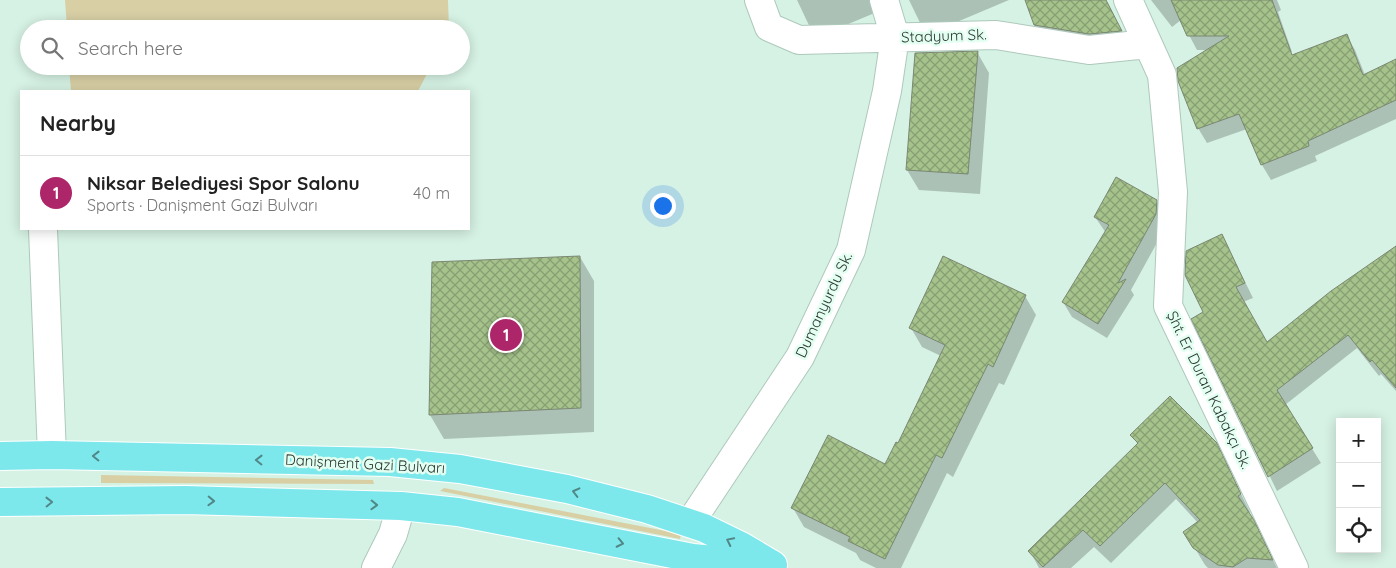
<!DOCTYPE html>
<meta charset="utf-8">
<style>
:root{--surface:#fff;--page:#f2f2f2;--text:#222;--muted:#767676;--line:#e0e0e0;--accent:#ae266a}
body{margin:0;font-family:Quicksand,sans-serif;background:var(--page);color:var(--text)}
.controls{position:absolute;right:15px;bottom:15px;display:grid;overflow:hidden;border-radius:0px;box-shadow:0 2px 12px #0003}
.controls button{width:45px;height:45px;display:grid;place-items:center;padding:0;border:0;border-bottom:1px solid var(--line);background:var(--surface);color:var(--text);font:25px sans-serif}
.you{position:absolute;left:662px;top:205px;width:18px;height:18px;margin:-12px;border:4px solid #fff;border-radius:50%;background:#1a73e8;box-shadow:0 0 0 8px #1a73e833}
.badge{display:grid;place-items:center;width:32px;height:32px;border-radius:50%;background:var(--accent);color:#fff;font-size:16px;font-weight:700}
.pin{position:absolute;translate:-50% -50%;border:2px solid #fff;box-shadow:0 1px 5px #0006}
.list{margin:0;padding:0;list-style:none}
h2{display:flex;justify-content:space-between;align-items:center;height:65px;margin:0;padding:0 20px;font-size:21px}
h2 small{font-size:16px;font-weight:400;color:var(--muted)}
.list li{display:grid;grid-template-columns:32px 1fr auto;gap:15px;align-items:center;box-sizing:border-box;height:75px;padding:0 20px;border-top:1px solid var(--line)}
.list b{display:block;font-size:19px;white-space:nowrap}
.list p{margin:0;font-size:16px;white-space:nowrap;color:var(--muted)}
.list em{font-size:16px;font-style:normal;color:var(--muted)}
.icon{flex:none;width:28px;height:28px;fill:none;stroke:currentColor;stroke-width:2;stroke-linecap:round;stroke-linejoin:round}
.map{position:relative;flex:none;width:1396px;height:568px;overflow:hidden}
.search{position:absolute;background:var(--surface);box-shadow:0 2px 12px #0003;left:20px;top:20px;width:450px;height:55px;display:flex;align-items:center;gap:12px;box-sizing:border-box;padding:0 18px;border-radius:28px;color:var(--muted);font-size:19px}
.panel{position:absolute;background:var(--surface);box-shadow:0 2px 12px #0003;left:20px;top:90px;width:450px;height:140px;border-radius:0px}
.map>svg:first-child{display:block}
.green{fill:#d8cfa5}
.shadow{fill:#0003}
.building{fill:url(#building-cross-hatch);stroke:#7b8772}
.lines{fill:none;stroke-linecap:round;stroke-linejoin:round}
.minor-casing{stroke:#aec9bc;stroke-width:30}
.major-casing{stroke:#fff;stroke-width:30}
.minor{stroke:#fff;stroke-width:28}
.major{stroke:#7ce8ec;stroke-width:28}
.oneway{stroke:#518786}
.labels{text-anchor:middle;stroke-width:5;stroke-linejoin:round;paint-order:stroke}
.street-label{font-size:15px;fill:#2d3833;stroke:#e3fff2}
</style>
<div class="map">
<svg width="1396" height="568" viewBox="0 0 1396 568">
<defs>
<pattern id="building-cross-hatch" width="8" height="8" patternUnits="userSpaceOnUse" patternTransform="scale(1.25)"><rect width="8" height="8" fill="#a5c38b"/><path d="M0 0l8 8M0 8l8-8" fill="none" stroke="#879f72"/></pattern>
</defs>
<rect width="100%" height="100%" fill="#d6f2e4"/>
<path class="green" d="M65,0H448L449,29H67Z
M69,66H431L418,91H71Z
M101,475L373,480L374,484L101,483Z
M444,488L681,534L680,539L440,491Z"/>
<path class="shadow" d="M797,0H876L877,12L815,38Z
M909,0H1009L926,35Z
M1026,0H1106L1130,48L1045,42L1035,25Z
M1151,0H1277L1281,10L1278,12L1292,52H1282L1290,64L1347,36L1355,50L1365,75L1396,60V119L1315,156L1317,161L1271,180L1262,165L1247,129L1207,143L1198,128L1209,50H1197L1181,20L1172,27Z
M977,52L989,73L980,194L919,190L907,170Z
M1156,200L1165,215L1164,230L1131,290L1134,295L1107,338L1072,317L1063,302L1106,233L1095,217Z
M1222,235L1253,298L1243,302L1267,344L1396,247V391L1381,374L1379,376L1357,348L1285,405L1321,463L1277,491L1193,319L1204,313Z
M580,257L594,281V432L444,439L430,415Z
M1025,296L1036,315L1004,385L999,383L953,477L947,473L901,568H876L860,560L856,553L804,527L793,508L886,466L899,445L941,356L922,347L911,328Z
M1132,435L1216,444L1250,512L1248,514L1263,539L1277,568H1208L1205,565L1185,532L1198,523L1176,499L1111,563L1094,547L1071,568H1039L1030,551L1138,445Z"/>
<path class="building" d="M1025,0H1106L1122,31L1089,34L1034,25Z
M1171,0H1272L1292,55L1347,34L1363,75L1396,59V100L1308,141L1309,146L1261,165L1239,114L1197,129L1178,81L1177,68L1229,36H1187Z
M978,51L968,174L906,170L915,53Z
M1116,177L1157,200L1156,214L1118,283L1126,279L1098,324L1062,302L1109,225L1094,217Z
M1222,234L1245,283L1236,287L1267,342L1331,291L1396,246V388L1372,360L1370,362L1348,335L1277,390L1313,448L1268,477L1191,319L1203,312L1185,275L1186,251Z
M580,256L581,408L429,415L432,262Z
M943,256L1026,295L993,367L988,364L942,458L936,455L885,559L848,541L850,537L791,508L828,435L885,464L896,442L898,443L945,345L909,328Z
M1170,396L1217,443L1241,494L1238,496L1254,520L1273,560L1247,558L1233,567L1218,565L1193,548L1183,532L1200,520L1165,483L1100,546L1083,530L1043,567L1028,551L1138,443L1130,435Z"/>
<g class="lines">
<defs>
<path id="minor" d="M759,0L769,27L799,40L996,35L1089,50L1148,44
M1128,0L1162,75L1173,192L1168,306L1294,568
M43,229L52,455
M690,523L800,357L851,250L887,91L895,37L884,0
M376,568L393,534L401,506"/>
<path id="major" d="M0,456L52,455L390,462L460,469L567,489L647,509L704,528L741,546L773,565
M0,502L185,500L401,506L458,512L693,558L766,565"/>
</defs>
<use href="#minor" class="minor-casing"/>
<use href="#major" class="major-casing"/>
<use href="#minor" class="minor"/>
<use href="#major" class="major"/>
</g>
<defs><path id="oneway-chevron" d="M-2-3.5L2.5 0L-2 3.5" fill="none" stroke-width="1.6" stroke-linecap="round" stroke-linejoin="round" transform="scale(1.25)"/></defs>
<g class="oneway">
<use href="#oneway-chevron" transform="translate(96 456) rotate(-179)"/>
<use href="#oneway-chevron" transform="translate(259 460) rotate(-179)"/>
<use href="#oneway-chevron" transform="translate(576 492) rotate(-166)"/>
<use href="#oneway-chevron" transform="translate(211 501) rotate(2)"/>
<use href="#oneway-chevron" transform="translate(49 502) rotate(-1)"/>
<use href="#oneway-chevron" transform="translate(374 505) rotate(2)"/>
<use href="#oneway-chevron" transform="translate(730 541) rotate(-154)"/>
<use href="#oneway-chevron" transform="translate(620 543) rotate(12)"/>
</g>
<g class="labels">
<g class="street-label">
<text transform="translate(944 36) rotate(-2)" y="5">Stadyum Sk.</text>
<text transform="translate(824 305) rotate(-65)" y="5">Dumanyurdu Sk.</text>
<text transform="translate(1209 390) rotate(64)" y="5">Şht. Er Duran Kabakçı Sk.</text>
<text transform="translate(365 464) rotate(3)" y="5">Danişment Gazi Bulvarı</text>
</g>
</g>
</svg>
<div class="controls">
<button>+</button>
<button>−</button>
<button><svg class="icon" aria-label="locate" viewBox="0 0 24 24"><circle cx="12" cy="12" r="6"/><path d="M12 2v4M12 18v4M2 12h4M18 12h4"/></svg></button>
</div>
<div class="you"></div>
<div class="pin badge" style="left:506px;top:335px">1</div>
<div class="search"><svg class="icon" aria-label="search" viewBox="0 0 24 24"><circle cx="10" cy="10" r="6"/><path d="M15 15l6 6"/></svg>Search here</div>
<section class="panel">
<h2>Nearby<small></small></h2>
<ul class="list">
<li><span class="badge">1</span><div><b>Niksar Belediyesi Spor Salonu</b><p>Sports · Danişment Gazi Bulvarı</p></div><em>40 m</em></li>
</ul>
</section>
</div>
